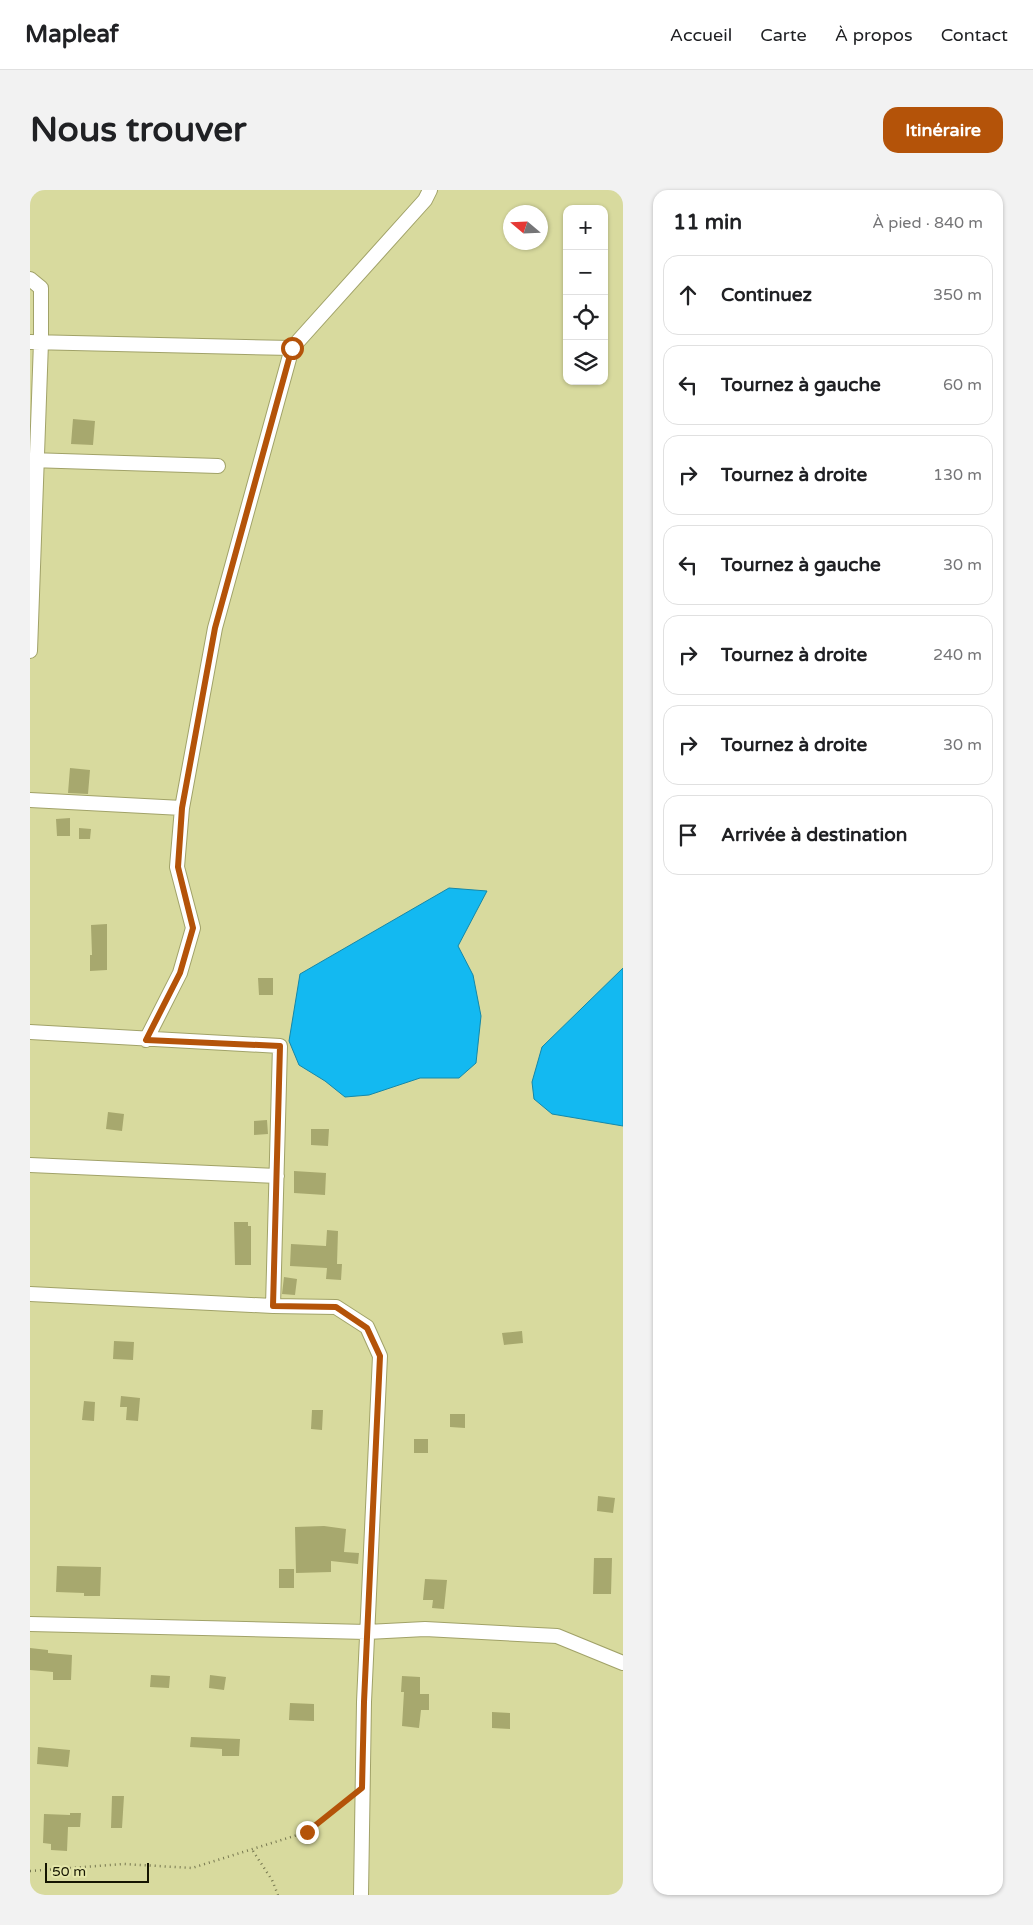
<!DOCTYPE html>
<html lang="fr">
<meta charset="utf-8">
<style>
:root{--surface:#fff;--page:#f2f2f2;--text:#202124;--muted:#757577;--line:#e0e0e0;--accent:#b45309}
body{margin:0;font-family:"Varela Round",sans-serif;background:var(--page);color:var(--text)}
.controls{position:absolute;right:15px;top:15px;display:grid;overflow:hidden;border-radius:10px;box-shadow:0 1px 4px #0004}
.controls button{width:45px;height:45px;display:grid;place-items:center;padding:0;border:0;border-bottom:1px solid var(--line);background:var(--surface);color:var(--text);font:25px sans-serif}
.compass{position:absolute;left:473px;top:15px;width:45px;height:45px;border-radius:50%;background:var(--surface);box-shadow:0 1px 4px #0004;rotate:289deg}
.scale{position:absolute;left:15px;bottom:12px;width:104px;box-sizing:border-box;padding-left:5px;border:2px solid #151501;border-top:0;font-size:14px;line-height:18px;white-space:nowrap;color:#151501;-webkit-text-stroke:4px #e5e7ab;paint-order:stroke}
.stop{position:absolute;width:15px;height:15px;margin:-11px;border:4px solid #b45309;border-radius:50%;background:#fff}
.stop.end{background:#b45309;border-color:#fff;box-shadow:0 1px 5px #0008}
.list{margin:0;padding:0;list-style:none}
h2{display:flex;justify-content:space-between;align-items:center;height:65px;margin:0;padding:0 20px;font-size:21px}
h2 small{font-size:16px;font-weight:400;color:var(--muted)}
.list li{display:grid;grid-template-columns:32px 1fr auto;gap:15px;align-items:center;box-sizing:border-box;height:80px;margin:0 10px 10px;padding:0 10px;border:1px solid var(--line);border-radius:15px}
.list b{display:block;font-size:19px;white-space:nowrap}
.list em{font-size:16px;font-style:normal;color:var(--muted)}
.icon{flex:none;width:28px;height:28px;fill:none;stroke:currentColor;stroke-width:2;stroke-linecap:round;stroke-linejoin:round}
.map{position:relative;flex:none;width:593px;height:1705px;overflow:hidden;border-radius:15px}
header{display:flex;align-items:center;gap:30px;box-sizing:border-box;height:70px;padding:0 25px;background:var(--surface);border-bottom:1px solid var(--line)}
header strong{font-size:24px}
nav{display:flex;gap:28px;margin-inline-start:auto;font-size:18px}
.intro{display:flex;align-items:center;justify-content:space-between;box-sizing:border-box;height:120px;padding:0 30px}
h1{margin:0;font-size:35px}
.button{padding:12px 22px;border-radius:15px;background:var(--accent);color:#fff;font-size:18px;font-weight:700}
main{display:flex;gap:30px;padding:0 30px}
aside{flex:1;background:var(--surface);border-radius:15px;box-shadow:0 1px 4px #0004}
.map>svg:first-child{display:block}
.water{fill:#13b9f1;stroke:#1488a9}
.building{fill:#a7a86e}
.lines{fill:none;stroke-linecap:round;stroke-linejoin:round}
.street-casing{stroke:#a1a268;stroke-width:16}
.path{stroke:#75764f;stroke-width:2.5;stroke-dasharray:1 4;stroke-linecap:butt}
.street{stroke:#fff;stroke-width:14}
.route{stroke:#b45309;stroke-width:6}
</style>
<header>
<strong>Mapleaf</strong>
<nav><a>Accueil</a><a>Carte</a><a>À propos</a><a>Contact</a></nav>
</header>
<div class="intro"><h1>Nous trouver</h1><a class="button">Itinéraire</a></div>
<main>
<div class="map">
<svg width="593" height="1705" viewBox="0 0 593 1705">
<rect width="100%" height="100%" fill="#d8da9e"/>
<path class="water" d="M419,698L457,701L428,756L443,785L451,826L446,873L429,888H390L339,905L315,907L295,891L269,875L259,851L270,784Z
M593,778V936L522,924L504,909L502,892L512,857Z"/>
<path class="building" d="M43,229L65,231L63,255L41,254Z
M40,578L60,580L58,604L38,603Z
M40,628V646H27L26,629Z
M49,638L61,639L60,649H49Z
M77,734V780L60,781V765H62L61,735Z
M228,788H243V805H229Z
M78,922L94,924L92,941L76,939Z
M237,930L238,944L224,945V931Z
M281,939H299L298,956L281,955Z
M264,981L296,983L295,1005L264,1003Z
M204,1032H218V1036H221V1075H205Z
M297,1040L308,1041L307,1074H312L311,1090L296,1089L297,1078L260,1076L261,1054L296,1056Z
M254,1087L267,1089L265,1105L252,1104Z
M492,1141L493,1153L474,1155L472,1143Z
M84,1151L104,1152L103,1170L83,1169Z
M91,1206L110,1208L108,1231L96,1230L97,1217H90Z
M54,1211L65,1212L64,1231L52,1230Z
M282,1220H293L292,1240L281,1239Z
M420,1224H435V1238L420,1237Z
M384,1249H398V1263H384Z
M568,1306L585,1308L583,1323L567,1321Z
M294,1336L316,1339L314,1362L329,1363L328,1374L301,1371V1382L266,1383L265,1337Z
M564,1368H582L581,1404H563Z
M27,1376L71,1377L70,1406H54V1403L26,1402Z
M249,1379H264V1398H249Z
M395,1389L417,1390L414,1419L402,1418L403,1410H393Z
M0,1458L18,1460V1463L42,1465L41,1490H23V1482L0,1480Z
M121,1485L140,1486L139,1498L120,1497Z
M180,1485L196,1487L194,1500L179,1498Z
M372,1486L390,1487V1504H399V1520H391L389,1538L372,1536L374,1502H371Z
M260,1513L284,1514V1531L259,1530Z
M462,1522L480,1523V1539L462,1538Z
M161,1547L210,1549L209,1566H192V1559L160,1557Z
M8,1557L40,1560L38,1577L7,1574Z
M82,1606H94L92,1638H81Z
M40,1623H51L50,1637H38L37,1661L21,1660V1654L13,1653L14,1624L40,1625Z"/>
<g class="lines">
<defs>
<path id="street" d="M0,89L11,98V152L0,461
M0,152L262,158
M0,270L188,276
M0,610L152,618
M0,842L250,856L243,1116
M116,850L150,783L163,738L147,677L152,618L185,438L262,158L395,10L400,0
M0,975L247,986
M0,1104L243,1116L306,1117L337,1137L350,1166L334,1512L331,1705
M0,1434L337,1442L395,1439L527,1446L593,1473"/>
</defs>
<use href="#street" class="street-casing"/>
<path class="path" d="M223,1661L242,1690L248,1705
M0,1681L94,1674L162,1678L277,1642L318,1609"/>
<use href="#street" class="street"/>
</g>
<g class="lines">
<path class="route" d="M262,158L185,438L152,618L148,677L163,738L150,783L116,850L250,856L243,1116L306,1117L337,1138L350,1166L334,1512L332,1598L277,1642"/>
</g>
</svg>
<div class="controls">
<button>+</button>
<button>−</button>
<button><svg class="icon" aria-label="locate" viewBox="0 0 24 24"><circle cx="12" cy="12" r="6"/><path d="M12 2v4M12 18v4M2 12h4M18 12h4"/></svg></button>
<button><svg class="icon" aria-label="layers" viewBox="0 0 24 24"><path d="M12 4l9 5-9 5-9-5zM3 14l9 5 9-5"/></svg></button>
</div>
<svg class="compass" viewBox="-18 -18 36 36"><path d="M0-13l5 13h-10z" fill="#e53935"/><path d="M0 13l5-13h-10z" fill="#757577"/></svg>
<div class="scale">50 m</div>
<div class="stop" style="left:262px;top:158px"></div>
<div class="stop end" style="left:277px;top:1642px"></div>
</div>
<aside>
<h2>11 min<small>À pied · 840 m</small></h2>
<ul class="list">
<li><svg class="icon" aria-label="ahead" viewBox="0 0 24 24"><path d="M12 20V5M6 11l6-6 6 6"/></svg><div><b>Continuez</b></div><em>350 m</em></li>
<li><svg class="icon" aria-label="left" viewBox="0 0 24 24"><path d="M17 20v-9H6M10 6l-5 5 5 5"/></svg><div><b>Tournez à gauche</b></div><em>60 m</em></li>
<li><svg class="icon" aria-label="right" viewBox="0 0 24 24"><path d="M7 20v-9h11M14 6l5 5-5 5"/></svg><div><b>Tournez à droite</b></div><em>130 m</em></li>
<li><svg class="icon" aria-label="left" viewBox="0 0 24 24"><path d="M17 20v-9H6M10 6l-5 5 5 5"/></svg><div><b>Tournez à gauche</b></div><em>30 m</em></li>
<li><svg class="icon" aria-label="right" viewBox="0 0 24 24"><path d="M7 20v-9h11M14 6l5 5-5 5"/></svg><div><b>Tournez à droite</b></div><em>240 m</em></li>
<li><svg class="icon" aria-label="right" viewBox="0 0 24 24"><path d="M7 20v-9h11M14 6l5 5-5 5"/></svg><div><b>Tournez à droite</b></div><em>30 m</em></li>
<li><svg class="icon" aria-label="arrive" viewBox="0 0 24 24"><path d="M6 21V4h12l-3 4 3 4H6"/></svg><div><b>Arrivée à destination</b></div></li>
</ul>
</aside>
</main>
